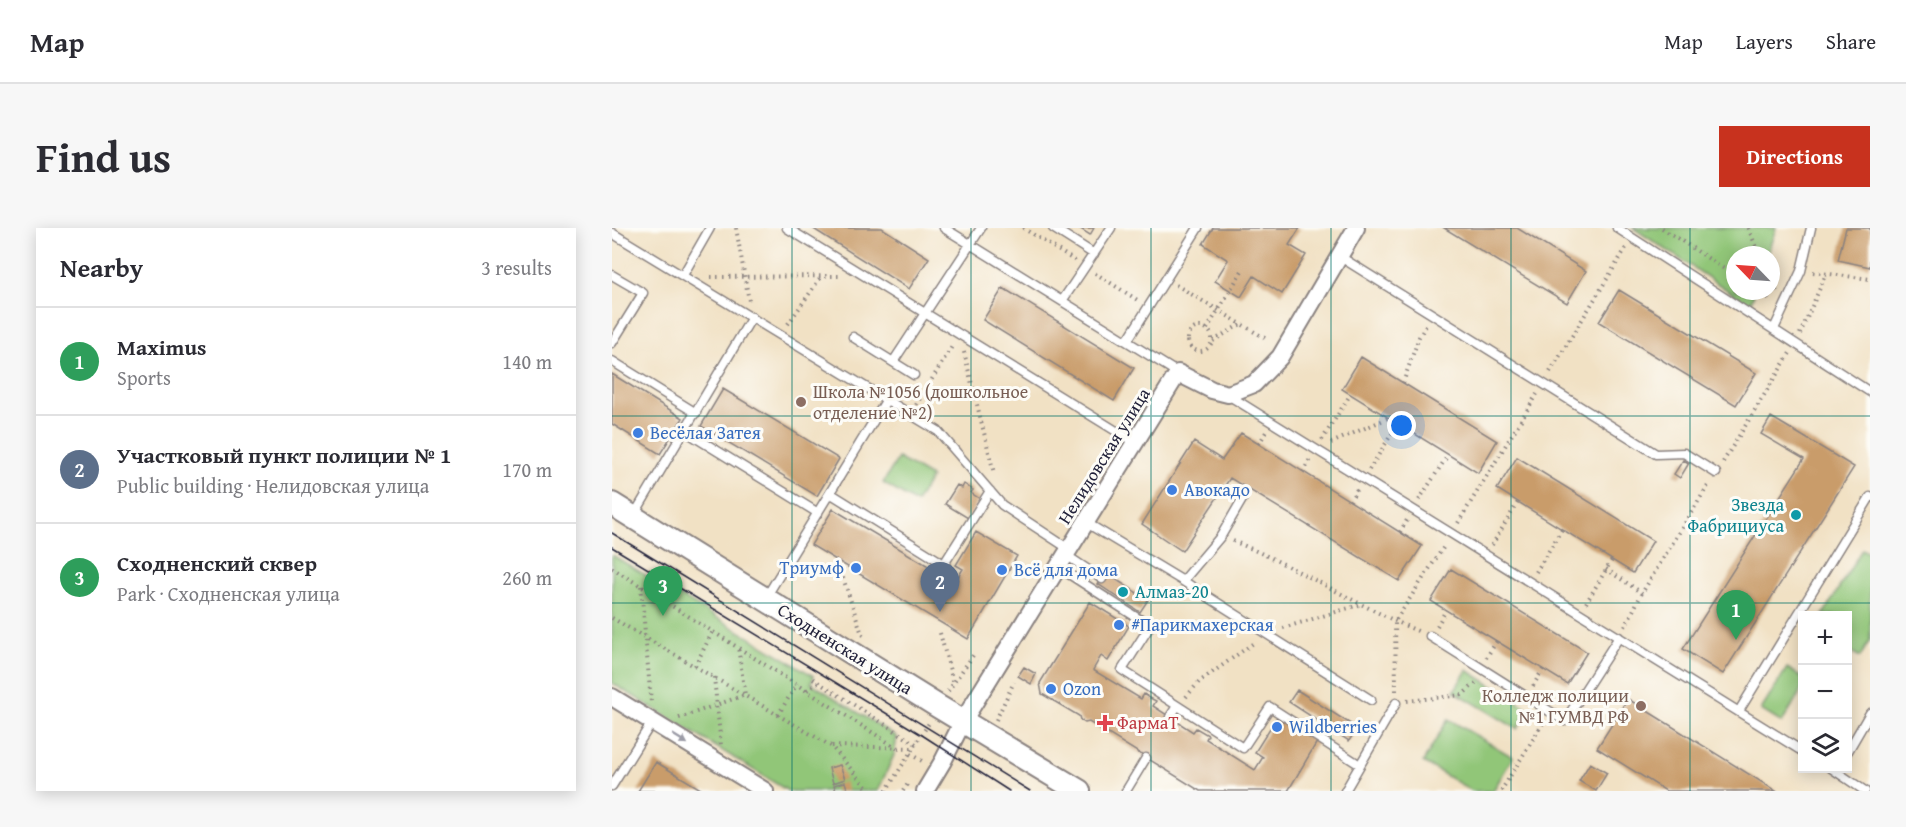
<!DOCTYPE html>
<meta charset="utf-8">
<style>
:root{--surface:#fff;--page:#f7f7f7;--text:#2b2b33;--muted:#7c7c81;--line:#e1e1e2;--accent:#c8321e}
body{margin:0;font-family:"Gentium Book Plus",serif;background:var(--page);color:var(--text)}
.controls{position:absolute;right:18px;bottom:18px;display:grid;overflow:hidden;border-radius:0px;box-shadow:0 3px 15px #0003}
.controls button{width:54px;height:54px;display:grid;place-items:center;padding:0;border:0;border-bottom:2px solid var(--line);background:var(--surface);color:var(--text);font:30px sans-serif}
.compass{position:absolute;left:1114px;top:18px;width:54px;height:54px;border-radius:50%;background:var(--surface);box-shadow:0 3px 15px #0003;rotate:295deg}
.you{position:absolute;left:790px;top:198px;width:21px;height:21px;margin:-15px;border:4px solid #fff;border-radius:50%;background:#1a73e8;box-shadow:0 0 0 9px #1a73e833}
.badge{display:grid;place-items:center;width:39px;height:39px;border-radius:50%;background:var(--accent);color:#fff;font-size:20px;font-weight:700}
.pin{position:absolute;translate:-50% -50px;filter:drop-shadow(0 2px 3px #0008)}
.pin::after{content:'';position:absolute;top:32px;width:21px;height:18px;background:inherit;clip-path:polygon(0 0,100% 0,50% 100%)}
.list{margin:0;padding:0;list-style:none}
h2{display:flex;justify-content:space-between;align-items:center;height:78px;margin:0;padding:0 24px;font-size:26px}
h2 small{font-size:20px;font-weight:400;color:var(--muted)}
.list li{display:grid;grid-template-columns:39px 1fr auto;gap:18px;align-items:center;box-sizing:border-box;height:108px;padding:0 24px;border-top:2px solid var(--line)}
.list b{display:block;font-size:22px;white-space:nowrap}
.list p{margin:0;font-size:20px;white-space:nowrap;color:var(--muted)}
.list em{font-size:20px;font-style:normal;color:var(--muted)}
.icon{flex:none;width:33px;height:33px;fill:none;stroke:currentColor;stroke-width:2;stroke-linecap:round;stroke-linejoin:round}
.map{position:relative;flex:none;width:1258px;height:563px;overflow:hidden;border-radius:0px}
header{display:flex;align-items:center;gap:36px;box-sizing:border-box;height:84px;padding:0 30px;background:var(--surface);border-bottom:2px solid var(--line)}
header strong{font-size:28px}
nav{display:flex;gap:33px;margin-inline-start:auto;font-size:21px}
.intro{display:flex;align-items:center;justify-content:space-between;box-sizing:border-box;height:144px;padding:0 36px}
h1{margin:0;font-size:42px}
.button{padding:15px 27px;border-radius:0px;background:var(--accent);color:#fff;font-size:21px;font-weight:700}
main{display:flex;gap:36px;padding:0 36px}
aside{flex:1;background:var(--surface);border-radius:0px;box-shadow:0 3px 15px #0003}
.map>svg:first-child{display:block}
.green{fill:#91c678;stroke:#5a745a;stroke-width:1.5}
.building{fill:#c99c6a}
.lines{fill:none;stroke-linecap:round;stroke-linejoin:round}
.service-casing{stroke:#8a8280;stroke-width:11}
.minor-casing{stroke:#8a8280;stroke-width:20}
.secondary-casing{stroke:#8a8280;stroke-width:26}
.path{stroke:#8a8280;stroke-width:4;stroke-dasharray:1.5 4.5;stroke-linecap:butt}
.service{stroke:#fff;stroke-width:8}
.minor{stroke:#fff;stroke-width:16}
.secondary{stroke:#fff;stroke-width:22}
.tram{stroke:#22223b;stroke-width:1.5}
.oneway{fill:#9c9ca7}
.grid{fill:none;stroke:#0f766e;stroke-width:1.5;stroke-opacity:0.55}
.education-dot{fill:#8d6e63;stroke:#fdfcf7;stroke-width:2}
.shop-dot{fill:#3f7fe0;stroke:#fdfcf7;stroke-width:2}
.culture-dot{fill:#0f9aa8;stroke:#fdfcf7;stroke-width:2}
.health-dot{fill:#e0444e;stroke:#fdfcf7;stroke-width:2}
.labels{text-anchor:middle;stroke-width:6;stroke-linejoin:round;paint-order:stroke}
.education-label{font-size:18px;fill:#785e54;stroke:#fdfcf7;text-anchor:start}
.shop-label{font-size:18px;fill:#366cbe;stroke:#fdfcf7;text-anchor:start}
.street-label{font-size:18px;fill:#22223b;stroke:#fdfcf7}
.culture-label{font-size:18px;fill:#0d838f;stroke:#fdfcf7;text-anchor:end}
.health-label{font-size:18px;fill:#be3a42;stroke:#fdfcf7;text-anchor:start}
</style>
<header>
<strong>Map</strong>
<nav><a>Map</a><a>Layers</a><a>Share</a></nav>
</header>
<div class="intro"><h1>Find us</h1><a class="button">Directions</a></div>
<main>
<aside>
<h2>Nearby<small>3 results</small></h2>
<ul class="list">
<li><span class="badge" style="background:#2e9e5b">1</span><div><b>Maximus</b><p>Sports</p></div><em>140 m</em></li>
<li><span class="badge" style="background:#5c6f8a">2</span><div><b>Участковый пункт полиции № 1</b><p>Public building · Нелидовская улица</p></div><em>170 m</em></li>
<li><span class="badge" style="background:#2e9e5b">3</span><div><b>Сходненский сквер</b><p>Park · Сходненская улица</p></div><em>260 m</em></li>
</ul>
</aside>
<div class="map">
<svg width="1258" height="563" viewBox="0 0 1258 563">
<rect width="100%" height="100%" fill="#fdfcf7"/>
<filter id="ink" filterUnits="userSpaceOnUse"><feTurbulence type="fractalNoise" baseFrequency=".0167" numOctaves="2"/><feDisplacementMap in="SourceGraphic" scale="12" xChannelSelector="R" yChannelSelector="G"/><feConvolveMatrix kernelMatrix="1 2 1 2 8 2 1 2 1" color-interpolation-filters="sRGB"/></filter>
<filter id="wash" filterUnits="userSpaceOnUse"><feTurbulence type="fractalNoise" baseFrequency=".008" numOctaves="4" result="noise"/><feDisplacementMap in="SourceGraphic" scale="24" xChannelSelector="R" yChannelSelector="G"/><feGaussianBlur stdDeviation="1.35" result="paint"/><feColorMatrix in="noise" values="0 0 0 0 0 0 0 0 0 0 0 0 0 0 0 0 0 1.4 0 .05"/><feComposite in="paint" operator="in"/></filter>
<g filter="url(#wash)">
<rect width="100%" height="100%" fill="#f1e1c4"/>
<path class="green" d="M1021,0H1164L1155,27H1123V63H1143L1138,77Z
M286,230L319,249L304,275L271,255Z
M1250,321L1258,326V412L1248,429L1236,422V388L1211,387Z
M0,327L202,448L199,455L285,509L282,527L266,563H176L0,455Z
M1175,440L1190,449V461L1170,495L1149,482Z
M855,442L917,481L905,501L842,463Z
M836,491L901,529L881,563H860L811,534Z"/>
<g id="blocks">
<path class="building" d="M200,0H270L317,30L297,61Z
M467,0H482L478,7Z
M601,0H688L677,17L694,27L670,66L642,48L629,69L603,53L616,32L591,16Z
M832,0H905L974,43L955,75Z
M1234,0H1258V39L1226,32Z
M391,60L522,140L502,173L371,92Z
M1007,62L1144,145L1124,177L987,94Z
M749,129L885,213L866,245L730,161Z
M0,146L71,190L48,226L0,196Z
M111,161L227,231L205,268L89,198Z
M1159,189L1242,239L1111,446L1071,421L1192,231L1149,206Z
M629,205L810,318L787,353L618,250L570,323L530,296L582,214L610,232Z
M905,229L1041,313L1021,345L885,261Z
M1071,232L1077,235L1068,250L1062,246Z
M352,256L361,262L359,265L368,271L356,290L333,276L345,257L350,260Z
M221,281L343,354L351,341L344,337L364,304L405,328L356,411L199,317Z
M839,341L975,424L955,456L819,373Z
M494,345L536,372L528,384L486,356Z
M478,374L517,398L496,433L489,428L481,442L529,471L532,466L538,470L544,473L541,478L581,504L584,500L596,507L594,511L643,542L651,529L643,524L665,489L705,514L676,563H588L477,494L473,495L468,492L467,488L430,466L428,455Z
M412,439L424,446L419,456L406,448Z
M685,462L745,500L737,513L677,474Z
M1016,471L1164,563H1054L985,520Z
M44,534L92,563H26Z
M978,535L995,545L984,563L967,553Z
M228,537L233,551L221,555L217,540Z
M233,554L236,563H224L222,557Z"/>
</g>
</g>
<g filter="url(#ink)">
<use href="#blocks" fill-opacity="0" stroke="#8a8280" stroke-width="1.5"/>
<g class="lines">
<defs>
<path id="service" d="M175,0L522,214
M332,0L566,145
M441,0L482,26
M1005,0L1258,164
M0,5L326,203L390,277L457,321
M727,28L1044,226L1072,225L1104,245
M0,47L31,65L0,115
M71,47L98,0
M450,73L499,0
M1162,101L1189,43L1199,0
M241,109L302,147
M515,113L586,0
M0,133L84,185
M281,134L369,0
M616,167L1190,523
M73,203L206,285
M218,265L332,336L378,263
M22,287L140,89
M473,294L571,353L759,472
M454,327L490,351
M446,339L538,398L510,442L631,520L658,479L748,537
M571,353L609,308L631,270
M153,371L275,171
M818,408L953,493L1007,409
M1127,483L1258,269
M558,489L565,478
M1236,523L1258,485
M1219,540L1253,563
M0,558L40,494
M514,563L534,530
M733,563L784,475"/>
<path id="minor" d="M0,469L153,563
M313,563L331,533L351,493L566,145L600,162L616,166L642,156L668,129L744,0"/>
<path id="secondary" d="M0,276L327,479L467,563"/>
</defs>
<use href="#service" class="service-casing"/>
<use href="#minor" class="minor-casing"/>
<use href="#secondary" class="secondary-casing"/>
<path class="path" d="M124,0L137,73
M411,0L463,33
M1050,0L1123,48
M1136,0L1148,27
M1201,44L1258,51
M483,45L527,73
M99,49L227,48
M1159,51L1165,64
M564,57L656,112
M1146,63L1161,73
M176,96L209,49
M576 111a12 12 0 1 1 24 0a12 12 0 1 1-24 0Z
M595,101L631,41
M1188,106L1214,46
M601,113L629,96
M352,124L382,245
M938,144L1014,20
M791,155L807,109L815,96
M304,177L341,117
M710,212L738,167
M719,215L776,190
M647,216L654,204
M1111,234L1178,125
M757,242L786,196
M691,244L698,231
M807,272L836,227
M738,273L745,261
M846,295L925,166
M788,304L795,292
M621,313C685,339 744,377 808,404
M880,317L906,274
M0,340L285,520
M994,341L1030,365
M229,344L250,406L253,408
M924,344L950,301
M29,358L39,474
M974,375L1000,332
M0,390L219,518L258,563
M825,398L834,382
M1013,399L1030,365L1097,256
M671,400L750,376
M328,405L341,454
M874,430L885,413
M83,438L101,403
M102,449L109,518
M201,451L304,516
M921,458L931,441
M195,462L206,455
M336,463L362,426
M784,463L783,393L833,317
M574,469L587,454L643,414
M795,473L850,467L866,453
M166,487L185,456
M67,490L133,467L126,419
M384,492L402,454
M220,518L301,520
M298,526L312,534
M274,563L317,495
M291,563L297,554
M889,563L931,495"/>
<use href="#service" class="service"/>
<use href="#minor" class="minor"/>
<use href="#secondary" class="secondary"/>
<path class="tram" d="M0,305L418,563
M0,319L310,507L397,563"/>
</g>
<defs><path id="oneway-solid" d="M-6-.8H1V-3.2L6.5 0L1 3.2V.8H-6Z" transform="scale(1.5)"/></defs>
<use class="oneway" href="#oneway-solid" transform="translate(68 511) rotate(32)"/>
</g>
<path class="grid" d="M180,0V563M359,0V563M539,0V563M719,0V563M899,0V563M1078,0V563M0,188H1258M0,375H1258"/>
<g class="education-dot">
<circle cx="189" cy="174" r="6"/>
<circle cx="1029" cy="478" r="6"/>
</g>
<g class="shop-dot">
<circle cx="26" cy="205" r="6"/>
<circle cx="560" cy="262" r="6"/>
<circle cx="244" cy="340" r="6"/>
<circle cx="390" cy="342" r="6"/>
<circle cx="507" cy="397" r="6"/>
<circle cx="439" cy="461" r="6"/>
<circle cx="665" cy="499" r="6"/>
</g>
<g class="culture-dot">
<circle cx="1184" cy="287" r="6"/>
<circle cx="511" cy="364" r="6"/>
</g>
<path class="health-dot" d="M490 486h6v6h6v6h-6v6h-6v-6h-6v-6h6z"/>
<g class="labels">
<g class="education-label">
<text x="201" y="170">Школа №1056 (дошкольное<tspan x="201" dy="21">отделение №2)</tspan></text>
<text x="1017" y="474" text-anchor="end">Колледж полиции<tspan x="1017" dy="21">№1 ГУМВД РФ</tspan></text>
</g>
<g class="shop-label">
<text x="38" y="211">Весёлая Затея</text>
<text x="572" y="268">Авокадо</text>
<text x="232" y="346" text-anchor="end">Триумф</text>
<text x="402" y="348">Всё для дома</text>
<text x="519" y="403">#Парикмахерская</text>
<text x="451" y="467">Ozon</text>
<text x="677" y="505">Wildberries</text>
</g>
<g class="street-label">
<text transform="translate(492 228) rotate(-58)" y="6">Нелидовская улица</text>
<text transform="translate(233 421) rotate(32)" y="6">Сходненская улица</text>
</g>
<g class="culture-label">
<text x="1172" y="283">Звезда<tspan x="1172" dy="21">Фабрициуса</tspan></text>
<text x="523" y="370" text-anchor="start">Алмаз-20</text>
</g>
<g class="health-label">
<text x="505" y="501">ФармаТ</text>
</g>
</g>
</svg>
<div class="controls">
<button>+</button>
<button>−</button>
<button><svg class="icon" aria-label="layers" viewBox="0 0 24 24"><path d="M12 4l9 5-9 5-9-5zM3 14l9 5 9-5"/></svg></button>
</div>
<svg class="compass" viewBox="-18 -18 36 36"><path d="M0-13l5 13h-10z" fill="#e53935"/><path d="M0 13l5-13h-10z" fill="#7c7c81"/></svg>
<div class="you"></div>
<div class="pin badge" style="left:1124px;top:412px;background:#2e9e5b">1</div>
<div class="pin badge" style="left:328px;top:384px;background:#5c6f8a">2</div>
<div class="pin badge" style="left:51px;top:388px;background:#2e9e5b">3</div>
</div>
</main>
